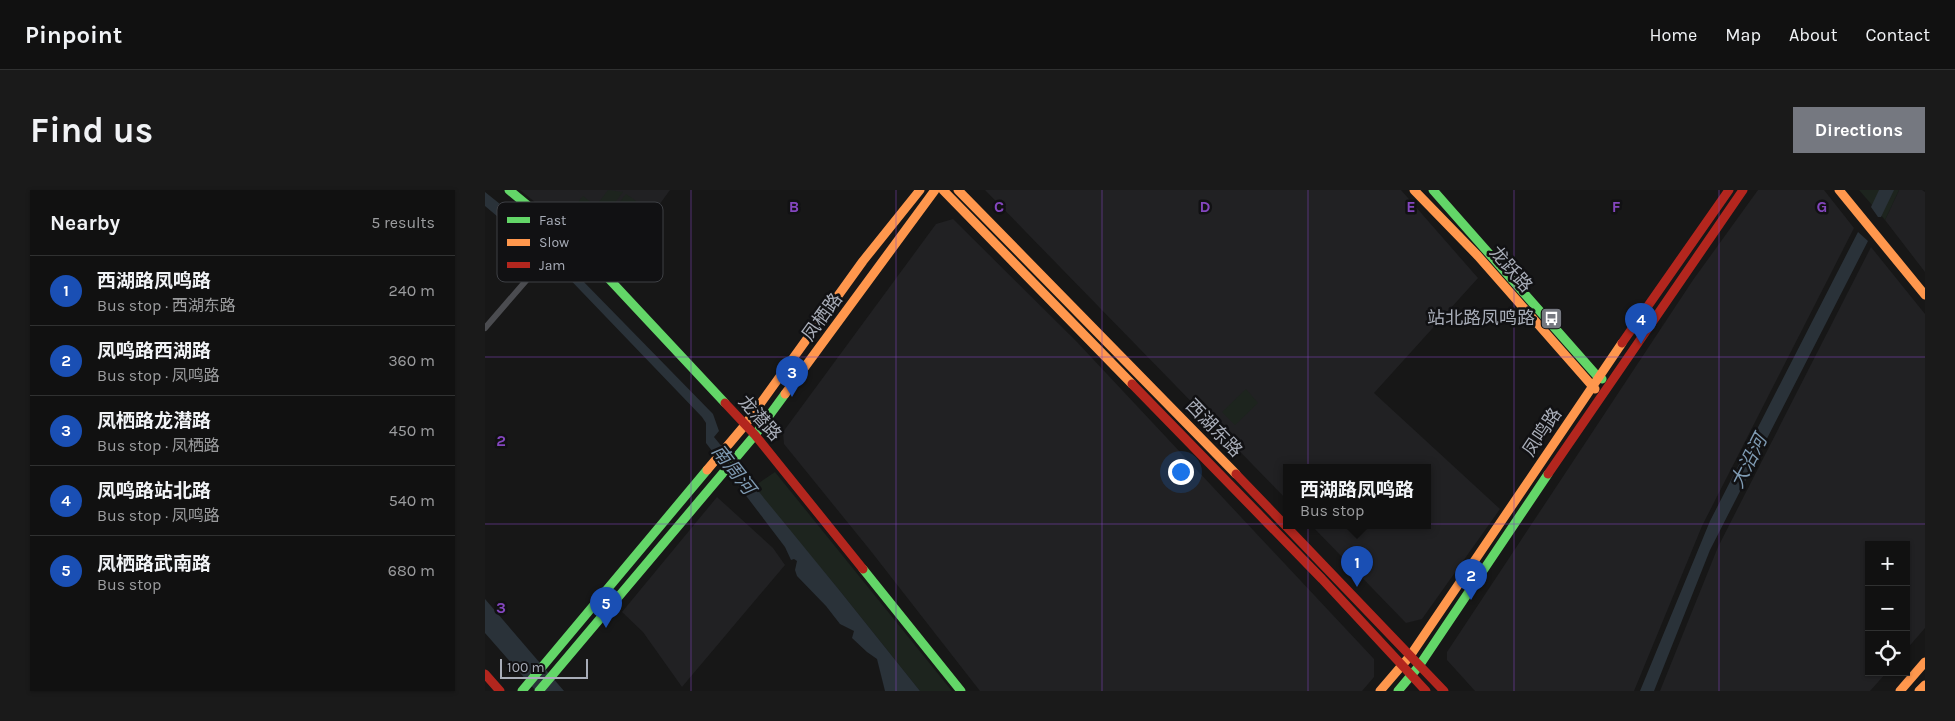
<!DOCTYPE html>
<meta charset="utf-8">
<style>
:root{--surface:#111;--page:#1a1a1a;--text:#f1f3f6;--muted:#9c9d9f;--line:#303131;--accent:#757880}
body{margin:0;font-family:Karla,"Noto Sans SC",sans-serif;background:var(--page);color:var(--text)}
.controls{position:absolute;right:15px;bottom:15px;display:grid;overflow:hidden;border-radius:0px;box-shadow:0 1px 4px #0004}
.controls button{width:45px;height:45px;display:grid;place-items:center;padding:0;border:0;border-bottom:1px solid var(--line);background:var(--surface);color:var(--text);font:25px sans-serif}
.scale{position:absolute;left:15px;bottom:12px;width:88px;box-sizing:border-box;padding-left:5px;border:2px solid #a8adb8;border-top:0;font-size:14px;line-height:18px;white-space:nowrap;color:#a8adb8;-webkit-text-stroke:4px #111113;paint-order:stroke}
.you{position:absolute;left:695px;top:281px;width:18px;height:18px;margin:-12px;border:4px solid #fff;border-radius:50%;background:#1a73e8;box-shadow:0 0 0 8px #1a73e833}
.badge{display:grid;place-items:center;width:32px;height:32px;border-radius:50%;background:var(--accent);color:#fff;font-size:16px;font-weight:700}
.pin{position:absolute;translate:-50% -41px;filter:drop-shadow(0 1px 2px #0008)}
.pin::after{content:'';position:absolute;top:26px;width:18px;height:15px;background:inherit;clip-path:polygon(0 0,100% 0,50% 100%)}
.popup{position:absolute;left:798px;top:274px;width:148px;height:65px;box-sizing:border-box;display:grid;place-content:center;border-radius:0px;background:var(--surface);filter:drop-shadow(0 1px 4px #0005);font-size:16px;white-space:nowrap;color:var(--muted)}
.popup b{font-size:19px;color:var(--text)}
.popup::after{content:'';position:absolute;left:50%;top:100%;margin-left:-10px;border:10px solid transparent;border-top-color:var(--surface)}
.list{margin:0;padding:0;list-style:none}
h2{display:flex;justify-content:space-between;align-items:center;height:65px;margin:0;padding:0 20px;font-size:21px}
h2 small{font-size:16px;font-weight:400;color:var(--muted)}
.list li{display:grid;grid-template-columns:32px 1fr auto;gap:15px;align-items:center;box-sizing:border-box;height:70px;padding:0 20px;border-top:1px solid var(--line)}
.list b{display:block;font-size:19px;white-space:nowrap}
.list p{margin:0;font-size:16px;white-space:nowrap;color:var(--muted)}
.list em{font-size:16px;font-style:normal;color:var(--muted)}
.icon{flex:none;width:28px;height:28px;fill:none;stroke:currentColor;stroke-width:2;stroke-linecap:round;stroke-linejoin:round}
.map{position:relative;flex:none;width:1440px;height:501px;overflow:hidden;border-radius:0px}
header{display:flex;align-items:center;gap:30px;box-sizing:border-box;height:70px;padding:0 25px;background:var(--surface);border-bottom:1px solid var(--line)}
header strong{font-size:24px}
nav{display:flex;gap:28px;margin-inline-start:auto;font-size:18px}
.intro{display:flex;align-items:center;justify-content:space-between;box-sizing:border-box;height:120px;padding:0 30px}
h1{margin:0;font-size:35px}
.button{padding:12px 22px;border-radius:0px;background:var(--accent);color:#fff;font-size:18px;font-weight:700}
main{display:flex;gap:30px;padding:0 30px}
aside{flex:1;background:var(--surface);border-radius:0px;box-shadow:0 1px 4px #0004}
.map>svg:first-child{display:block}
.built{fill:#212123}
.green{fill:#1d241e}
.water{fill:#2a3239}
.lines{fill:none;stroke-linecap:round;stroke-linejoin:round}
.street{stroke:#4b4c50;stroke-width:6}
.fast{stroke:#63d668;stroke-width:9}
.slow{stroke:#ff974d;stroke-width:9}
.jam{stroke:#b3261e;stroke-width:9}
.grid{fill:none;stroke:#8446be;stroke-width:1;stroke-opacity:0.55}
.labels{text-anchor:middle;stroke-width:5;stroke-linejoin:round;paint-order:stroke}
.street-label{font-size:18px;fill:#a8adb8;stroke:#111113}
.poi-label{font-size:18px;fill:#a8adb8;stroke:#111113;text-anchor:end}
.water-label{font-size:19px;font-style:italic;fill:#7f9bb3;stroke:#111113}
.key{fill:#111113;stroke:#3e4045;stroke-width:1}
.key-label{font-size:14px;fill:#a8adb8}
.grid-label{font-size:16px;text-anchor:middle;font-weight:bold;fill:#8446be;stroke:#111113;stroke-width:5;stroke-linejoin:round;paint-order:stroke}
</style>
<header>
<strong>Pinpoint</strong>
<nav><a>Home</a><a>Map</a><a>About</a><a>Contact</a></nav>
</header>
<div class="intro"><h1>Find us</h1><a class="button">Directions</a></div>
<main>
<aside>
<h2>Nearby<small>5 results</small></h2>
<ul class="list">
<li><span class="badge" style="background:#1a4fb4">1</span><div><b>西湖路凤鸣路</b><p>Bus stop · 西湖东路</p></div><em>240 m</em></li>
<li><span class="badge" style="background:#1a4fb4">2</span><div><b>凤鸣路西湖路</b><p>Bus stop · 凤鸣路</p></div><em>360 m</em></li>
<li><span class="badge" style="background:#1a4fb4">3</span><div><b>凤栖路龙潜路</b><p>Bus stop · 凤栖路</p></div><em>450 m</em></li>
<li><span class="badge" style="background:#1a4fb4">4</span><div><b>凤鸣路站北路</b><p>Bus stop · 凤鸣路</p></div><em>540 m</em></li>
<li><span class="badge" style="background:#1a4fb4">5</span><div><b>凤栖路武南路</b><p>Bus stop</p></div><em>680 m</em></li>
</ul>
</aside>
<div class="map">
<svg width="1440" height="501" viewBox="0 0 1440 501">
<rect width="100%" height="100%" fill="#171717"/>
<path class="built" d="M35,0H185L126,81L72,30Z
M500,0H916L993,88L889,203L1015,319L937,429L921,433L827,336H942V278H802V310Z
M1273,0H1339L1369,38L1217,336L1149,501H990L962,470V462L1208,90Z
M1414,0H1437L1440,2V82L1400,30Z
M468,29L592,152L889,469V487L877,501H495L385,360L299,254L298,242L451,34Z
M1386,57L1440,124V438L1421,460V355H1384V482H1402L1385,501H1175L1233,357Z
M232,307L288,358L300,375L197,497L158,442L137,422Z"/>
<path class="green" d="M123,0L138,2L124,20L114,12Z
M1374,0H1414L1400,30Z
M141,4L151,11L137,30L127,22Z
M98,6L108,14L94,32L84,24Z
M111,16L121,24L108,42L97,34Z
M124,26L134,34L121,52L110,44Z
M761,199L773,213L750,235L737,222Z
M290,282L467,501H435L355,401L268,297Z"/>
<path class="water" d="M1394,0H1409L1396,27H1393L1386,17Z
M0,2L51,43L228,224L234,241L229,247L355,401L435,501H400L392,469L382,462L367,448L369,441L355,434L341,416L312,386L310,380L312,371L309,369L306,370L300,357L221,253V233L217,227L73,77L0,16Z
M1373,42L1383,51L1225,360L1169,501H1155L1225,331Z
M0,409L79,501H51L0,443Z"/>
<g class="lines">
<path class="street" d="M0,138L52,78"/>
<path class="fast" d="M24,0L53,24L125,90L240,213
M948,0L1113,187L1117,189
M378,379L476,501
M37,501L222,280
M54,501L270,245L300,204
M913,501L934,476L1063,284"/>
<path class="slow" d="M458,0L647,194
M473,0L751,284
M929,0L993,66L1110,199
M1354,0L1440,105
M300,204L450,0
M222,280L260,235L378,71L435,0
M895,501L925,466L1137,153
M1415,501L1440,472
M1434,501L1440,495"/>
<path class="jam" d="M1137,153L1244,0
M647,194L837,389L941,501
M240,213L270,245L378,379
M751,284L959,501
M1063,284L1258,0
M0,484L15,501"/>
</g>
<path class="grid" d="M206,0V501M411,0V501M617,0V501M823,0V501M1029,0V501M1234,0V501M0,167H1440M0,334H1440"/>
<defs>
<symbol id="bus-square" viewBox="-11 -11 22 22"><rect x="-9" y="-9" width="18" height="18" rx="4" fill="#757880" stroke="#111113"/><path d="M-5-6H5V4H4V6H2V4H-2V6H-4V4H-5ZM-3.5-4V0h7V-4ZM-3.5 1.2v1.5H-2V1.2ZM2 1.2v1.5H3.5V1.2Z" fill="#fff"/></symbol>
</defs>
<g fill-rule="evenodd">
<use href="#bus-square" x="1054" y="116" width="25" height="25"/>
</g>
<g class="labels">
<g class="street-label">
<text transform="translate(1026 79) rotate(49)" y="6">龙跃路</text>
<text transform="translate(337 127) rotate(-54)" y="6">凤栖路</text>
<text transform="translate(275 228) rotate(48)" y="6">龙潜路</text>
<text transform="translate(729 238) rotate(46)" y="6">西湖东路</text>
<text transform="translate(1057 242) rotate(-56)" y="6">凤鸣路</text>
</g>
<g class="poi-label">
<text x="1050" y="134">站北路凤鸣路</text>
</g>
<g class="water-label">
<text transform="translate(1263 271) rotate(-63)" y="7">大沿河</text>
<text transform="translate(249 279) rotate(52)" y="7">南周河</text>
</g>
</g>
<rect x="12" y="12" width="166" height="80" rx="8" class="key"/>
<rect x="22" y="27" width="23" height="6" fill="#63d668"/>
<rect x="22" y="49" width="23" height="7" fill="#ff974d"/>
<rect x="22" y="72" width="23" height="6" fill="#b3261e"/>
<g class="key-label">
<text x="54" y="35">Fast</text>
<text x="54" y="57">Slow</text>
<text x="54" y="80">Jam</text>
</g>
<g class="grid-label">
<text x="309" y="22">B</text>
<text x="514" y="22">C</text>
<text x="720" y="22">D</text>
<text x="926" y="22">E</text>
<text x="1131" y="22">F</text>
<text x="1337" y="22">G</text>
<text x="16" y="256">2</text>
<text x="16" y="423">3</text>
</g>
</svg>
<div class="controls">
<button>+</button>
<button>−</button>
<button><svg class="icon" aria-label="locate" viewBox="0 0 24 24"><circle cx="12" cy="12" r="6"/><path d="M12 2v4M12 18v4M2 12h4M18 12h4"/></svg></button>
</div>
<div class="scale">100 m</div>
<div class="you"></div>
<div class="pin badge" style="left:872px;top:397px;background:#1a4fb4">1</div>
<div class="popup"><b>西湖路凤鸣路</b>Bus stop</div>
<div class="pin badge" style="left:986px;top:410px;background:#1a4fb4">2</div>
<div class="pin badge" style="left:307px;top:207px;background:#1a4fb4">3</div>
<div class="pin badge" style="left:1156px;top:154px;background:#1a4fb4">4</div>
<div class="pin badge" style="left:121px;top:438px;background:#1a4fb4">5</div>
</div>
</main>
